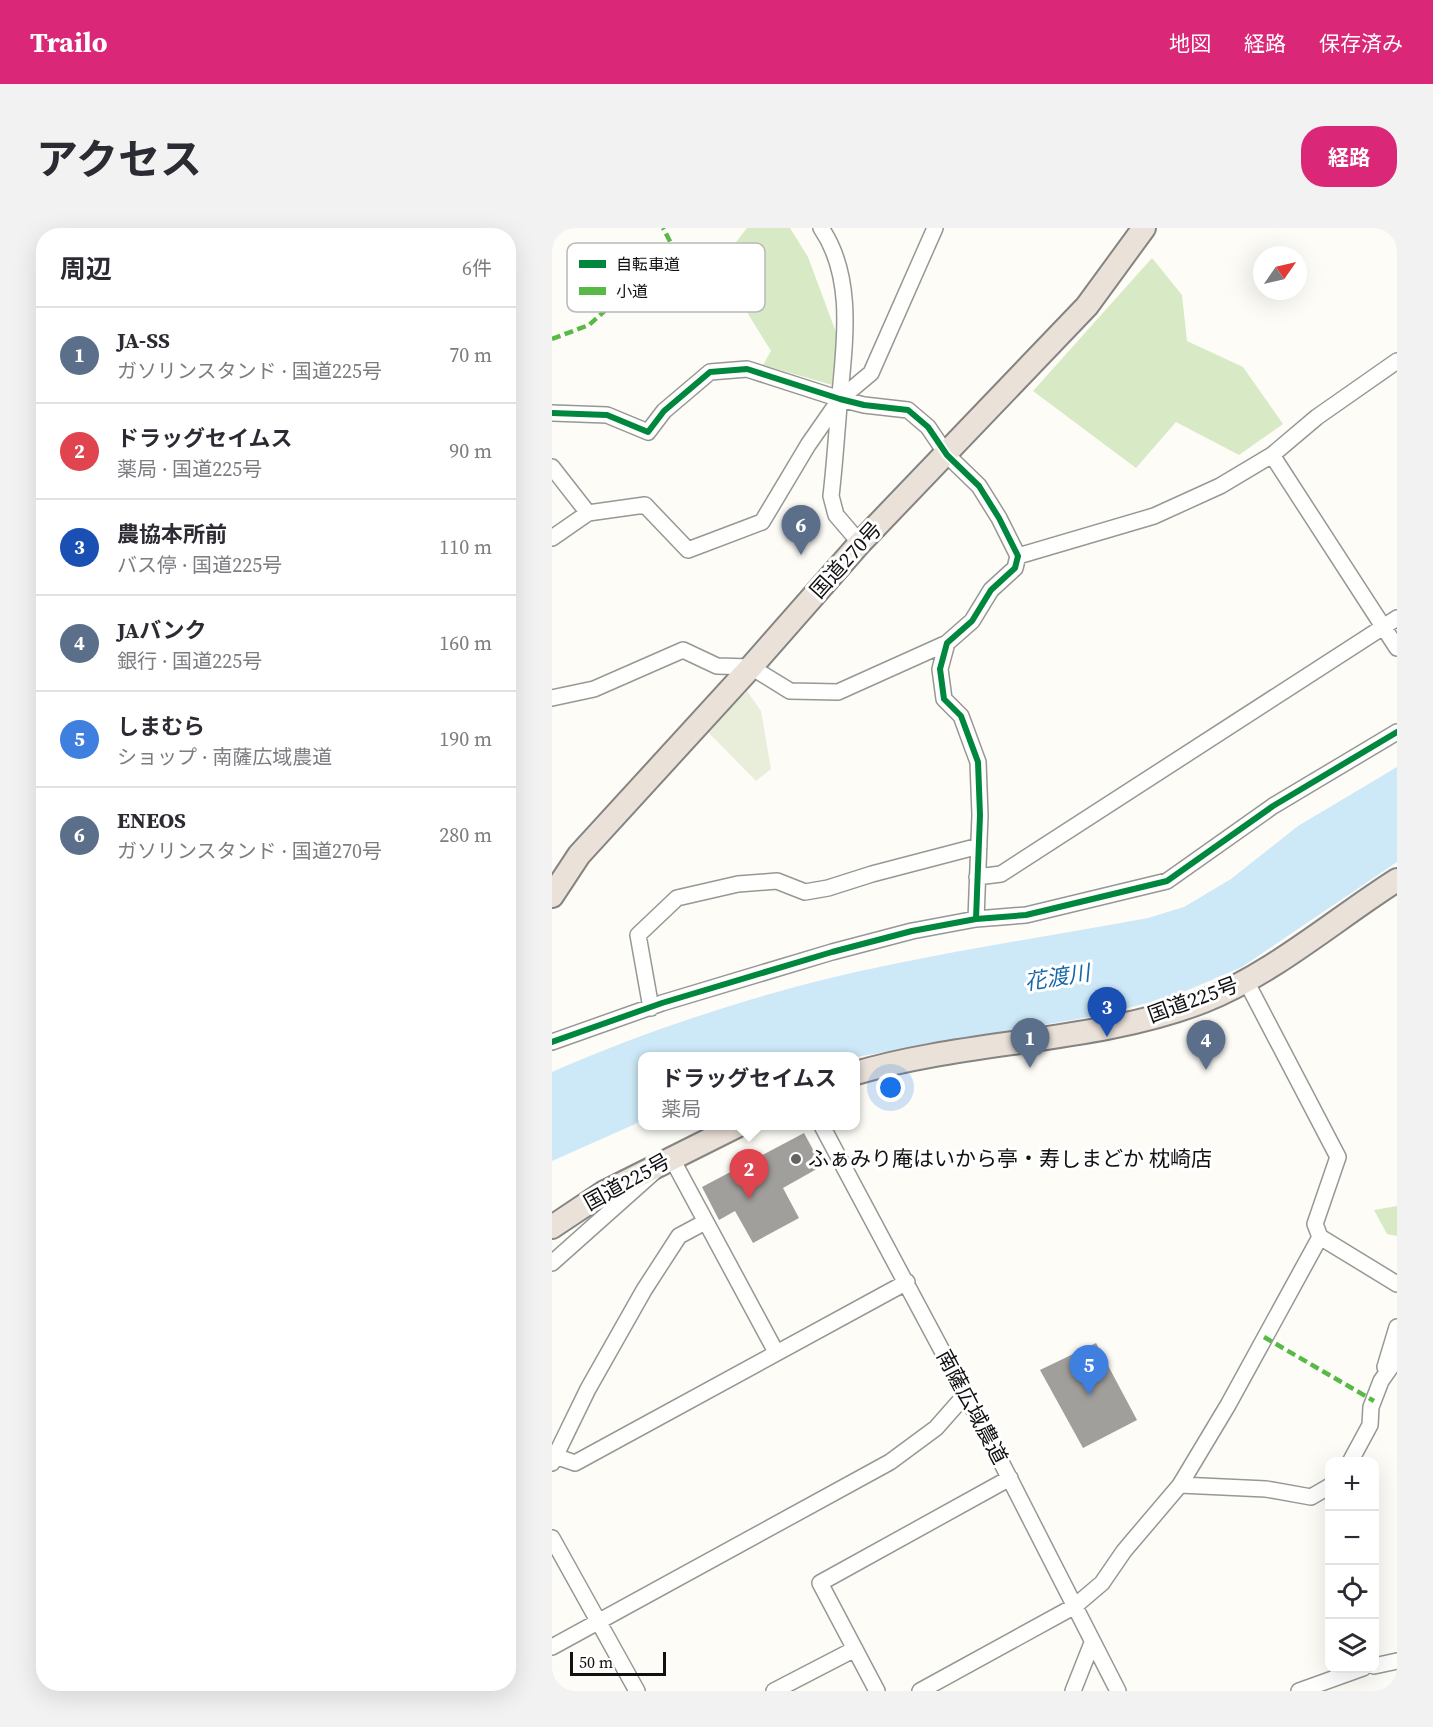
<!DOCTYPE html>
<html lang="ja">
<meta charset="utf-8">
<style>
:root{--surface:#fff;--page:#f2f2f3;--text:#2b2b33;--muted:#7c7c81;--line:#e1e1e2;--accent:#db2777}
body{margin:0;font-family:"Source Serif 4","Noto Sans JP",serif;background:var(--page);color:var(--text)}
.controls{position:absolute;right:18px;bottom:18px;display:grid;overflow:hidden;border-radius:12px;box-shadow:0 6px 24px #0002}
.controls button{width:54px;height:54px;display:grid;place-items:center;padding:0;border:0;border-bottom:2px solid var(--line);background:var(--surface);color:var(--text);font:30px sans-serif}
.compass{position:absolute;left:701px;top:18px;width:54px;height:54px;border-radius:50%;background:var(--surface);box-shadow:0 6px 24px #0002;rotate:56deg}
.scale{position:absolute;left:18px;bottom:15px;width:96px;box-sizing:border-box;padding-left:6px;border:3px solid #111;border-top:0;font-size:16px;line-height:21px;white-space:nowrap;color:#111;-webkit-text-stroke:4px #fff;paint-order:stroke}
.you{position:absolute;left:339px;top:860px;width:21px;height:21px;margin:-15px;border:4px solid #fff;border-radius:50%;background:#1a73e8;box-shadow:0 0 0 9px #1a73e833}
.badge{display:grid;place-items:center;width:39px;height:39px;border-radius:50%;background:var(--accent);color:#fff;font-size:20px;font-weight:700}
.pin{position:absolute;translate:-50% -50px;filter:drop-shadow(0 2px 3px #0008)}
.pin::after{content:'';position:absolute;top:32px;width:21px;height:18px;background:inherit;clip-path:polygon(0 0,100% 0,50% 100%)}
.popup{position:absolute;left:86px;top:824px;width:222px;height:78px;box-sizing:border-box;display:grid;place-content:center;border-radius:12px;background:var(--surface);filter:drop-shadow(0 2px 4px #0005);font-size:20px;white-space:nowrap;color:var(--muted)}
.popup b{font-size:22px;color:var(--text)}
.popup::after{content:'';position:absolute;left:50%;top:100%;margin-left:-12px;border:12px solid transparent;border-top-color:var(--surface)}
.list{margin:0;padding:0;list-style:none}
h2{display:flex;justify-content:space-between;align-items:center;height:78px;margin:0;padding:0 24px;font-size:26px}
h2 small{font-size:20px;font-weight:400;color:var(--muted)}
.list li{display:grid;grid-template-columns:39px 1fr auto;gap:18px;align-items:center;box-sizing:border-box;height:96px;padding:0 24px;border-top:2px solid var(--line)}
.list b{display:block;font-size:22px;white-space:nowrap}
.list p{margin:0;font-size:20px;white-space:nowrap;color:var(--muted)}
.list em{font-size:20px;font-style:normal;color:var(--muted)}
.icon{flex:none;width:33px;height:33px;fill:none;stroke:currentColor;stroke-width:2;stroke-linecap:round;stroke-linejoin:round}
.map{position:relative;flex:none;width:845px;height:1463px;overflow:hidden;border-radius:24px}
header{display:flex;align-items:center;gap:36px;box-sizing:border-box;height:84px;padding:0 30px;background:var(--accent);color:#fff}
header strong{font-size:28px}
nav{display:flex;gap:33px;margin-inline-start:auto;font-size:21px}
.intro{display:flex;align-items:center;justify-content:space-between;box-sizing:border-box;height:144px;padding:0 36px}
h1{margin:0;font-size:42px}
.button{padding:15px 27px;border-radius:24px;background:var(--accent);color:#fff;font-size:21px;font-weight:700}
main{display:flex;gap:36px;padding:0 36px}
aside{flex:1;background:var(--surface);border-radius:24px;box-shadow:0 6px 24px #0002}
.map>svg:first-child{display:block}
.forest{fill:#d8eac5}
.cemetery{fill:#e9eedb}
.water{fill:#cde8f7}
.building{fill:#a19f9c}
.lines{fill:none;stroke-linecap:round;stroke-linejoin:round}
.minor-casing{stroke:#979795;stroke-width:18}
.highway-casing{stroke:#858482;stroke-width:26}
.minor{stroke:#fffffe;stroke-width:15}
.highway{stroke:#eae1d8;stroke-width:22}
.quiet{stroke:#58b947;stroke-width:4.5;stroke-dasharray:9 4.5;stroke-linecap:butt}
.cycleway-casing{stroke:#fff;stroke-width:10}
.cycleway{stroke:#00873e;stroke-width:6}
.poi-dot{fill:#646362;stroke:#fff;stroke-width:2}
.labels{text-anchor:middle;stroke-width:6;stroke-linejoin:round;paint-order:stroke}
.street-label{font-size:21px;fill:#111;stroke:#fff}
.poi-label{font-size:21px;fill:#111;stroke:#fff;text-anchor:start}
.water-label{font-size:22px;font-style:italic;fill:#1768a6;stroke:#fff}
.key{fill:#fff;stroke:#b8b8b8;stroke-width:1.5}
.key-label{font-size:16px;fill:#111}
</style>
<header>
<strong>Trailo</strong>
<nav><a>地図</a><a>経路</a><a>保存済み</a></nav>
</header>
<div class="intro"><h1>アクセス</h1><a class="button">経路</a></div>
<main>
<aside>
<h2>周辺<small>6件</small></h2>
<ul class="list">
<li><span class="badge" style="background:#5c6f8a">1</span><div><b>JA-SS</b><p>ガソリンスタンド · 国道225号</p></div><em>70 m</em></li>
<li><span class="badge" style="background:#e0444e">2</span><div><b>ドラッグセイムス</b><p>薬局 · 国道225号</p></div><em>90 m</em></li>
<li><span class="badge" style="background:#1a4fb4">3</span><div><b>農協本所前</b><p>バス停 · 国道225号</p></div><em>110 m</em></li>
<li><span class="badge" style="background:#5c6f8a">4</span><div><b>JAバンク</b><p>銀行 · 国道225号</p></div><em>160 m</em></li>
<li><span class="badge" style="background:#3f7fe0">5</span><div><b>しまむら</b><p>ショップ · 南薩広域農道</p></div><em>190 m</em></li>
<li><span class="badge" style="background:#5c6f8a">6</span><div><b>ENEOS</b><p>ガソリンスタンド · 国道270号</p></div><em>280 m</em></li>
</ul>
</aside>
<div class="map">
<svg width="845" height="1463" viewBox="0 0 845 1463">
<rect width="100%" height="100%" fill="#fdfcf7"/>
<path class="forest" d="M195,0H238L256,29L285,107L280,157L211,137L219,123L166,37Z
M600,30L630,67L635,113L691,139L731,196L687,227L624,194L584,240L481,163Z
M845,978V1008L835,1006L822,982Z"/>
<path class="cemetery" d="M195,463L209,483L219,541L204,553L155,503Z"/>
<path class="water" d="M845,539V634L690,739L622,768L549,787L304,829L91,828L90,893L0,933V844C102,799 227,759 337,737C423,719 510,706 596,690L632,679L679,651L746,598Z"/>
<path class="building" d="M252,905L270,938L231,960L247,990L201,1015L183,983L167,992L150,959Z
M544,1115L585,1192L531,1220L488,1142Z"/>
<g class="lines">
<defs>
<path id="minor" d="M269,0C302,48 293,112 288,166C285,200 283,234 279,268L284,287L308,315
M0,185L55,187L96,204L112,183L158,144L195,141L288,171L312,177L356,182L376,199L395,227L427,258L447,290L466,328L463,340L439,362L420,393L395,415L388,441L392,471L409,488L426,534L428,587L424,691
M720,227L845,420
M0,239L36,285
M0,310L36,285L93,277L136,322L210,294L256,217L288,171L319,145L383,0
M466,328L602,288L668,258L720,227L765,189L845,133
M0,470L42,461L131,422L165,438L199,439L238,463L286,464L395,415
M425,649L449,646L845,390
M694,753L786,929L763,996L768,1009L845,1056
M99,780L86,707L125,670L186,656L225,653L253,664L276,660L320,646L427,618
M0,814L110,775L280,724L360,703L424,691L474,687L615,653L721,578L845,504
M270,898L442,1220L566,1463
M0,1035L119,929L224,1124
M833,1139L845,1099
M3,1228L23,1235L355,1054
M798,1234L818,1197L819,1179L829,1153L845,1130
M0,1235L36,1161L92,1062L127,1008L153,994
M628,1257L676,1177L768,1009
M0,1310L85,1463
M0,1419L338,1234L384,1200L414,1166
M822,1438L845,1433
M222,1463L303,1421
M325,1463L268,1355L458,1250
M368,1463L523,1378L550,1355L572,1323L628,1257L714,1261L759,1269L778,1258
M521,1463L540,1415
M747,1463L811,1440"/>
<path id="highway" d="M0,668L27,627L199,439L308,315L535,78L592,0
M304,845C415,812 545,815 652,773C722,745 782,692 845,652
M0,999L51,965L185,898"/>
</defs>
<use href="#minor" class="minor-casing"/>
<use href="#highway" class="highway-casing"/>
<use href="#minor" class="minor"/>
<use href="#highway" class="highway"/>
<path class="quiet" d="M0,111L37,97L122,21L111,0
M712,1109L822,1173"/>
<defs>
<path id="cycleway" d="M0,185L55,187L96,204L112,183L158,144L195,141L288,171L312,177L356,182L376,199L395,227L427,258L447,290L466,328L463,340L439,362L420,393L395,415L388,441L392,471L409,488L426,534L428,587L424,691
M0,814L110,775L280,724L360,703L424,691L474,687L615,653L721,578L845,504"/>
</defs>
<use href="#cycleway" class="cycleway-casing"/>
<use href="#cycleway" class="cycleway"/>
</g>
<circle class="poi-dot" cx="244" cy="931" r="6"/>
<g class="labels">
<g class="street-label">
<text transform="translate(294 332) rotate(-48)" y="7">国道270号</text>
<text transform="translate(641 772) rotate(-20)" y="7">国道225号</text>
<text transform="translate(75 954) rotate(-29)" y="7">国道225号</text>
<text transform="translate(420 1179) rotate(62)" y="7">南薩広域農道</text>
</g>
<g class="poi-label">
<text x="256" y="938">ふぁみり庵はいから亭・寿しまどか 枕崎店</text>
</g>
<g class="water-label">
<text transform="translate(505 749) rotate(-9)" y="8">花渡川</text>
</g>
</g>
<rect x="15" y="15" width="198" height="69" rx="9" class="key"/>
<rect x="27" y="32" width="27" height="8" fill="#00873e"/>
<rect x="27" y="59" width="27" height="8" fill="#58b947"/>
<g class="key-label">
<text x="64" y="42">自転車道</text>
<text x="64" y="69">小道</text>
</g>
</svg>
<div class="controls">
<button>+</button>
<button>−</button>
<button><svg class="icon" aria-label="locate" viewBox="0 0 24 24"><circle cx="12" cy="12" r="6"/><path d="M12 2v4M12 18v4M2 12h4M18 12h4"/></svg></button>
<button><svg class="icon" aria-label="layers" viewBox="0 0 24 24"><path d="M12 4l9 5-9 5-9-5zM3 14l9 5 9-5"/></svg></button>
</div>
<svg class="compass" viewBox="-18 -18 36 36"><path d="M0-13l5 13h-10z" fill="#e53935"/><path d="M0 13l5-13h-10z" fill="#7c7c81"/></svg>
<div class="scale">50 m</div>
<div class="you"></div>
<div class="pin badge" style="left:478px;top:840px;background:#5c6f8a">1</div>
<div class="pin badge" style="left:197px;top:971px;background:#e0444e">2</div>
<div class="popup"><b>ドラッグセイムス</b>薬局</div>
<div class="pin badge" style="left:555px;top:809px;background:#1a4fb4">3</div>
<div class="pin badge" style="left:654px;top:842px;background:#5c6f8a">4</div>
<div class="pin badge" style="left:537px;top:1167px;background:#3f7fe0">5</div>
<div class="pin badge" style="left:249px;top:327px;background:#5c6f8a">6</div>
</div>
</main>
